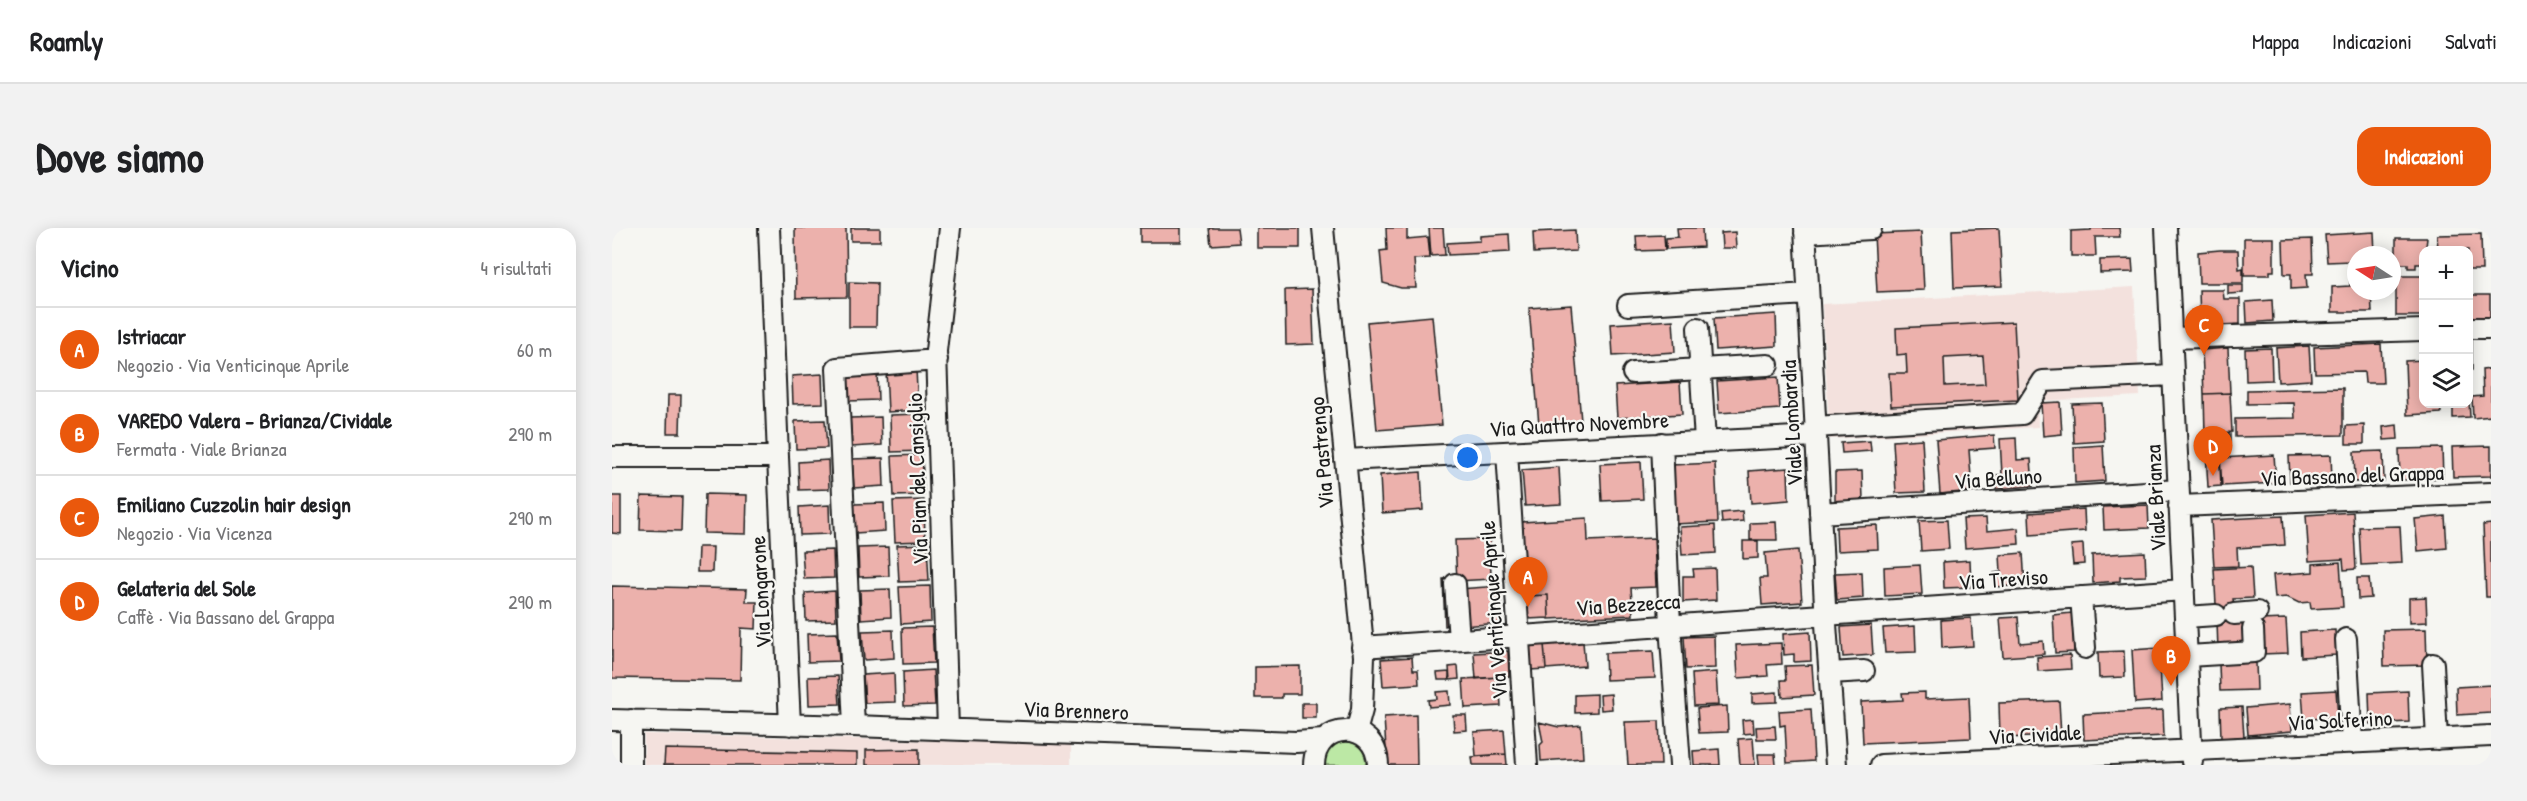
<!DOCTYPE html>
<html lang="it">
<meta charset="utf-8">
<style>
:root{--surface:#fff;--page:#f2f2f2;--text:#202124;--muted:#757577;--line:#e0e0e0;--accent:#ea580c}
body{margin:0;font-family:"Patrick Hand",sans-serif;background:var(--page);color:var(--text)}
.controls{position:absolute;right:18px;top:18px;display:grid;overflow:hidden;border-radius:12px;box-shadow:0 3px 15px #0003}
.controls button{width:54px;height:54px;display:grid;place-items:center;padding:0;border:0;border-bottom:2px solid var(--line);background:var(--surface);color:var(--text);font:30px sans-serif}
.compass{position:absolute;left:1735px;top:18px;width:54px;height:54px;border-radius:50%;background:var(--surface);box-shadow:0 3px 15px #0003;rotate:282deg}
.you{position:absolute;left:856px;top:230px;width:21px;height:21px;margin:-15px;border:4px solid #fff;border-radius:50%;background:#1a73e8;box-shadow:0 0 0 9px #1a73e833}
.badge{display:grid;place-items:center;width:39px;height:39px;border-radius:50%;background:var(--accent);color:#fff;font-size:20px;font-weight:700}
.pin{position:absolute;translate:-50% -50px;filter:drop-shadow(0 2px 3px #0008)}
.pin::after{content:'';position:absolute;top:32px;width:21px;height:18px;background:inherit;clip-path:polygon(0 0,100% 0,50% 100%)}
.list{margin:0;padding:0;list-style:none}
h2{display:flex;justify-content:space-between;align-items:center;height:78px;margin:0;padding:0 24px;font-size:26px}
h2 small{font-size:20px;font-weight:400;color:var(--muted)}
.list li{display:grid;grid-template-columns:39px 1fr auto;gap:18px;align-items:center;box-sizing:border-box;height:84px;padding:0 24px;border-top:2px solid var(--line)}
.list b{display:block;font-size:22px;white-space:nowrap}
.list p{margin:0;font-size:20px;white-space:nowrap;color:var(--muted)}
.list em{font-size:20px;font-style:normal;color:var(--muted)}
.icon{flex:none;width:33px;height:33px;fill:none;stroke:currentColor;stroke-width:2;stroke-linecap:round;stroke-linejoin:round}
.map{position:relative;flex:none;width:1879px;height:537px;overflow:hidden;border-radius:18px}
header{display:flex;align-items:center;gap:36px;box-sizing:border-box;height:84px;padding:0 30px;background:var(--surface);border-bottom:2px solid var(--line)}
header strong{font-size:28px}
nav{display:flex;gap:33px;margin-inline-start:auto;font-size:21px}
.intro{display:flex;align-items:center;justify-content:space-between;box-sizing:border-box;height:144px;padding:0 36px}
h1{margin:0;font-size:42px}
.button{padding:15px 27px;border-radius:18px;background:var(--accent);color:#fff;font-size:21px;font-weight:700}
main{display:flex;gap:36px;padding:0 36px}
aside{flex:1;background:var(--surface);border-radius:18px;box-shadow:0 3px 15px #0003}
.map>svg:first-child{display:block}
.built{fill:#f3e1dd}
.green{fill:#bce8a5;stroke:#6c8260;stroke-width:1.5}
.building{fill:#ecb1ac;stroke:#1c1c1c;stroke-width:1.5;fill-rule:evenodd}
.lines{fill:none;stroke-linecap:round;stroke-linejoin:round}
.minor-casing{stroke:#1c1c1c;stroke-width:24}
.minor{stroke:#f6f6f2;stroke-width:20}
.labels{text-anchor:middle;stroke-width:4.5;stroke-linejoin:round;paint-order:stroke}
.street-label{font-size:22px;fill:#1c1c1c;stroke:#f6f6f2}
</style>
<header>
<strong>Roamly</strong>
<nav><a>Mappa</a><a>Indicazioni</a><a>Salvati</a></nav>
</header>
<div class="intro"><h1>Dove siamo</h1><a class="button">Indicazioni</a></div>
<main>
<aside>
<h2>Vicino<small>4 risultati</small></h2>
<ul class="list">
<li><span class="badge">A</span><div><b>Istriacar</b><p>Negozio · Via Venticinque Aprile</p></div><em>60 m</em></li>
<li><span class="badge">B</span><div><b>VAREDO Valera - Brianza/Cividale</b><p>Fermata · Viale Brianza</p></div><em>290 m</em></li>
<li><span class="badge">C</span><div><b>Emiliano Cuzzolin hair design</b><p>Negozio · Via Vicenza</p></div><em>290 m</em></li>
<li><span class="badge">D</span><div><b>Gelateria del Sole</b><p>Caffè · Via Bassano del Grappa</p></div><em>290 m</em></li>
</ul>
</aside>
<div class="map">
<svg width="1879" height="537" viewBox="0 0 1879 537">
<rect width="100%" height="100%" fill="#f6f6f2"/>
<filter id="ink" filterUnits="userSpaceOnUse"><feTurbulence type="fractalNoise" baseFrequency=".0167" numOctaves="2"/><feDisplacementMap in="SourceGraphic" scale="12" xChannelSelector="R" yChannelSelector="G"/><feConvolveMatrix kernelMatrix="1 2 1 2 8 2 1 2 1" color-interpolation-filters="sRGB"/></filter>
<g filter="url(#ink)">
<path class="built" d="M1522,59L1528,168L1425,173L1426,199L1218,211L1210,76Z
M32,506L459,516V537H32Z"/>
<path class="green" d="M734,513C748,516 754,523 754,537H712C712,522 720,515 734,513Z"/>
<path class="building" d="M183,0H234L235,69L184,70Z
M239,0H268V13H239Z
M528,0H569V14H528Z
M597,0H625L627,15L599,17Z
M645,0H688V20H645Z
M774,0H795V11L816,9L818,30L802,31L804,60H789L771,55L768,23L775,22Z
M817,0H831L833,27L819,28Z
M1065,0H1090L1091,19L1054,21V10L1066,9Z
M1387,0L1390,58L1342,60L1340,2Z
M1479,0H1507L1508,9H1483L1484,28H1459V3L1479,2Z
M963,2L964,23L922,25L921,4Z
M1123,4L1124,20H1110L1109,5Z
M1309,4L1312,62L1265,64L1262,6Z
M1762,4L1763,27H1744V48L1739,49V33L1715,34L1713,7Z
M897,6L898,24L836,27L835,15L868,13V8Z
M1869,6L1870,42H1856V22H1826L1825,7Z
M1052,7L1053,22L1025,23L1024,8Z
M1632,10H1662V43H1658V47H1632Z
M1784,10H1815L1812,36H1804V40H1796V36H1784Z
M1700,11L1701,46H1694L1695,60L1679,61V46H1672L1671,12Z
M1608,22H1626L1627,41L1631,40V55H1587L1586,24Z
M1520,31L1521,44L1488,45V32Z
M1784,48H1812V88H1784Z
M1738,53H1744V63H1759L1760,84H1720V59L1738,58Z
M237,54L265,55L264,99H237Z
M1616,57H1631V65L1616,66Z
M700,61L702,116L674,117L673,62Z
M1587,62H1611L1612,71H1628V96L1609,97V93L1588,94Z
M1856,67H1878V91L1856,92Z
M1660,72L1661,93L1635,95L1634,74Z
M959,77L969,193L927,197L917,80Z
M1164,86L1165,118L1104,122L1102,90Z
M820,88L830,197L765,202L755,94Z
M1061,92L1063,124L1001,128L999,96Z
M1402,94L1406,172L1279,178L1277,145H1295L1294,126L1285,127L1284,100ZM1371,128L1373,156L1333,158L1332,130Z
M1856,113H1860V142H1856Z
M1769,116L1771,155H1753L1752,144L1703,145L1702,119Z
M1697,118L1699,152L1666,154L1664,120Z
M1616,120L1618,165L1592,166L1590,122Z
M1659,120L1660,152L1634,153L1633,121Z
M1812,132V176H1828L1829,185L1795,187L1793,133Z
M304,141L306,182L276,184L274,142Z
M1879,141V188L1861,190L1860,169L1871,168L1870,142Z
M265,144L266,172L236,173L235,145Z
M210,146L211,175L181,176L180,148Z
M1166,149L1168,181L1107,185L1105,153Z
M1068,154L1070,186L1005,190L1003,158Z
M1856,157L1858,189L1841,190V176H1856Z
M1731,160V207L1623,209V191L1683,190L1682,175L1635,176V162Z
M1618,165L1620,204L1593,206L1592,166Z
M56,167H69L68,205H55Z
M1448,174L1450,206L1431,208L1429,175Z
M1490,175L1492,213L1462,215L1460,176Z
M308,186L310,223L279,224L278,187Z
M269,189L270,217L240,219L238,190Z
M213,192L215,220L184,221L183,193Z
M1752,197V216H1734V198Z
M1785,197L1786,211L1772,212L1771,199Z
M1593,206H1618V220H1607L1609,258L1596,259Z
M1382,207L1383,220L1357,222L1360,263L1328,266L1324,212Z
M1404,210L1405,232L1419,231L1421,258L1384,261L1383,247H1390L1388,211Z
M1310,211L1313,264L1284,265L1281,213Z
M1258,213L1259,223L1230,225L1229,215Z
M1491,217L1493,253L1463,255L1462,219Z
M1879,218V248L1841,249L1840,219Z
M1830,220L1831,250L1788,252L1787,221Z
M1771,223L1772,253L1743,254L1742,224Z
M310,227L312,267L282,268L280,228Z
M1662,227L1664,255L1610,258L1608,230Z
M1719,227L1720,253L1678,254L1677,228Z
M271,230L272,258L242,260L240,231Z
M216,232L217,261L187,262L186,234Z
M1029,234L1031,271L990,273L988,236Z
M1103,235L1106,294L1061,296L1059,237Z
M947,239L949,276L913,278L910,242Z
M1176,240L1177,272L1139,275L1137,243Z
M1250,243L1251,272L1223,273V244Z
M809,244L811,282L770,285L768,247Z
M93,266L135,267L134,306L92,305Z
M0,268H9V306L0,305Z
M29,268L70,269L69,303L28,302Z
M312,272L313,313L283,314L281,273Z
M272,275L273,303L243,305L242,276Z
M217,277L218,306L188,307L187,279Z
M1536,277L1537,300L1492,302L1491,279Z
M1472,281L1473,303L1418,307L1417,285Z
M1130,283L1131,293L1110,295L1109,285Z
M1741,284L1744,341L1732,342L1731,331L1697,333L1694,287Z
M1671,288L1673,317L1625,320L1626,338L1602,339L1599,292Z
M1833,288L1835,320L1806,323L1803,291Z
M975,290L976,313L1042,310L1044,359L1019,360L1021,387L937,391L936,367L914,368L910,294Z
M1374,290L1375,303L1406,300L1407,316L1353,320L1351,291Z
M1335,292L1337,321L1309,323L1307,293Z
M1164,294L1165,312H1138V295Z
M1879,296V369H1874L1871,297Z
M1103,297L1104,325L1070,327L1068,299Z
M1265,297L1266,321L1225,323L1224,299Z
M1788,298L1790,335L1749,337L1747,299Z
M878,311L879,351L845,353L843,312Z
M1131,313H1146V330L1131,331Z
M315,316L317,353L287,354L285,317Z
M1471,316L1472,336L1461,337L1459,317Z
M86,319H101L100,344H85Z
M276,319L277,348L247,349L246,320Z
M221,322L222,350L192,351L190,323Z
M1186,322L1190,374L1150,377L1148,350H1155L1153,325Z
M1533,324L1534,348L1508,349V353L1481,355L1480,327Z
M1411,325L1413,357L1383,359L1382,345L1389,344L1388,327Z
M1358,332L1359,359L1332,360L1331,334Z
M1728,334L1731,379L1699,381L1698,374L1687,375L1675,369L1663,370L1661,347L1701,344V336Z
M1308,337L1310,366L1273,368L1272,339Z
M1639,339L1641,370L1621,371L1623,393L1605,394L1602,341Z
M1103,340L1104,372L1071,374V348H1082L1081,341Z
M1250,344L1251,370L1225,372L1223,345Z
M1745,350H1757L1759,370L1746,371Z
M831,351H839L842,397L833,398Z
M0,358L135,361L134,374H145L144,401L129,400L128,452L0,450Z
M318,358L319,394L289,396L287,359Z
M888,358L890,395L849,398L847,361Z
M278,361L279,389L249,391L248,362Z
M223,363L224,392L194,393L193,365Z
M936,367L937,390L915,391L914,368Z
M1814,369L1815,394L1797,395V370Z
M1460,385L1462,424L1443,425L1441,387Z
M1406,389L1408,415L1431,413L1432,426L1391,429L1388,390Z
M1359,390L1361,418L1330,420L1329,392Z
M1674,391L1676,425L1649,426L1647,392Z
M1634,392L1635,420L1606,422L1605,394Z
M1259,397L1261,427L1231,429L1229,399Z
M1303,398L1304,424L1273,425L1271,400Z
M320,399L322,435L291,436L290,400Z
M1814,401L1815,437L1772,438L1771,402Z
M281,402L282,430L252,432L250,403Z
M1723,402L1724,427L1689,429L1688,404Z
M1198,404L1199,433L1182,434V426L1172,427L1171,406Z
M225,405L227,433L196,434L195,406Z
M1102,408L1103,440L1074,441L1072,409Z
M971,414L973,438L934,441L932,416Z
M1169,415L1170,436L1155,437L1156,448L1126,450L1124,417Z
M932,416L934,441L918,442L916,417Z
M1547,420L1550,473L1523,475L1520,422Z
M896,423L897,448L864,451L862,425Z
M1041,423L1043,450L994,452L993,425Z
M1512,423L1513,449L1487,450L1486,424Z
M1458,427L1459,441L1426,443L1425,429Z
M800,429L801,442H806L807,456L771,458L769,431Z
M1644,435L1645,462L1608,463L1607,436Z
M1200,437L1202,467L1170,469L1169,452H1174L1173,438Z
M688,438V466H670V470H643V439Z
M846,438L847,451L838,452L837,439Z
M321,442L323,477L292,478L291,444Z
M837,444V452H826L825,445Z
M1104,444L1106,477L1082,478L1080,446Z
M282,445L283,474L253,475L251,447Z
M226,448L228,476L197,477L196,449Z
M887,449L889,478L853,480L851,451Z
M1879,457V485L1845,487L1844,459Z
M1724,462L1726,490L1692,491L1690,464Z
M837,463L838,477L817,479L816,472L825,471L824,464Z
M1796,463L1797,494L1758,496L1757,465Z
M1165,464V474L1140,475V466Z
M1313,464V471L1357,469L1359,510L1251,515L1249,474L1291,472L1290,465Z
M985,466V484L963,485V467Z
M999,466L1000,481L989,482L988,467Z
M1447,473L1449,508L1388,510L1387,475Z
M690,475H704V490H690Z
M1678,476L1680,503L1636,507L1634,480Z
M1115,478L1116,504L1087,505L1085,480Z
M1630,479L1632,509L1609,510L1608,480Z
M1199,481L1202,533L1175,535L1173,497L1168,498L1167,483Z
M1551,482L1552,508L1472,512L1471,486Z
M804,487L805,537H775L772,489Z
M841,487H854L855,502L842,503Z
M1141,491L1142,505L1131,506L1130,492Z
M1047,493L1049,537H1016L1013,494Z
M927,494L947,499L969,497L971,530L929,533L928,517L931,514Z
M1163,498L1164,511H1145L1144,499Z
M892,502L894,526L864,528L862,504Z
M1141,510L1143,537H1128L1126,511Z
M53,521L245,525V537H52Z
M307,521V537H254V522Z
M1107,521L1108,537H1082L1081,523Z
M894,526L895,537H861L860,529Z
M1146,526H1163L1164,537H1147Z"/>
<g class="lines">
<defs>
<path id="minor" d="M157,0L166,229
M711,0L752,428L750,482L744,504
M1193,0L1214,396L1224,537
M1554,0L1580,534
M1193,5L1259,1
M1016,77L1196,66
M1086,100L1093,213
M1856,100H1879
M1560,110L1812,102
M1021,145L1156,137
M1203,199L1410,186L1431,153L1561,147
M1050,215L1058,397L1068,537
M895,224L915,537
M0,229H166L178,497
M733,232L1203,208
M1567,278L1879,265
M1208,285L1566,262
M843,356L847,412
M1469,369L1473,420
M1622,386L1645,384
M1574,389L1604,387
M1734,411L1740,515
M750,419L1572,362
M1576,428L1642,424L1641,401
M1821,436L1825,511
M1218,445L1252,443
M0,492L242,498L684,514L711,512
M242,498L225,140L325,132
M336,501L324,123L338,0
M19,537V492
M702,537C703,492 765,491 766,537
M1269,537L1879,508"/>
</defs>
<use href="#minor" class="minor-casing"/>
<use href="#minor" class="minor"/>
</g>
</g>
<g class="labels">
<g class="street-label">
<text transform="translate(1179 195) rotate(-93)" y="8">Viale Lombardia</text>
<text transform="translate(967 196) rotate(-3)" y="8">Via Quattro Novembre</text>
<text transform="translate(709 225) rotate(-95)" y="8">Via Pastrengo</text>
<text transform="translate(1740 247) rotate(-2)" y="8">Via Bassano del Grappa</text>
<text transform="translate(1386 250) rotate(-4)" y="8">Via Belluno</text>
<text transform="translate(305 251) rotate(-92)" y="8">Via Pian del Cansiglio</text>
<text transform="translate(1543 270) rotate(-93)" y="8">Viale Brianza</text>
<text transform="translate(1391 351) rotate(-4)" y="8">Via Treviso</text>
<text transform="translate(148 364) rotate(-93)" y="8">Via Longarone</text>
<text transform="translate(1016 376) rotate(-4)" y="8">Via Bezzecca</text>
<text transform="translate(881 382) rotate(-94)" y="8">Via Venticinque Aprile</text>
<text transform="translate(464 482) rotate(2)" y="8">Via Brennero</text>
<text transform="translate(1728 492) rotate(-3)" y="8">Via Solferino</text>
<text transform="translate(1423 506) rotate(-3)" y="8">Via Cividale</text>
</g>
</g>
</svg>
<div class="controls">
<button>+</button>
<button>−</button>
<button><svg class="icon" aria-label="layers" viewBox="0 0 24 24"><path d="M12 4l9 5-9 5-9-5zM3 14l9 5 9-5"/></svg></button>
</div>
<svg class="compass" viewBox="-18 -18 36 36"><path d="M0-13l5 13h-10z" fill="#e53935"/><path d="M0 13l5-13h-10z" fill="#757577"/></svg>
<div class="you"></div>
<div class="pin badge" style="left:916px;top:379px">A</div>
<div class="pin badge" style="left:1559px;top:458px">B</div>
<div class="pin badge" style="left:1592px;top:127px">C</div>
<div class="pin badge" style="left:1601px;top:248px">D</div>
</div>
</main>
